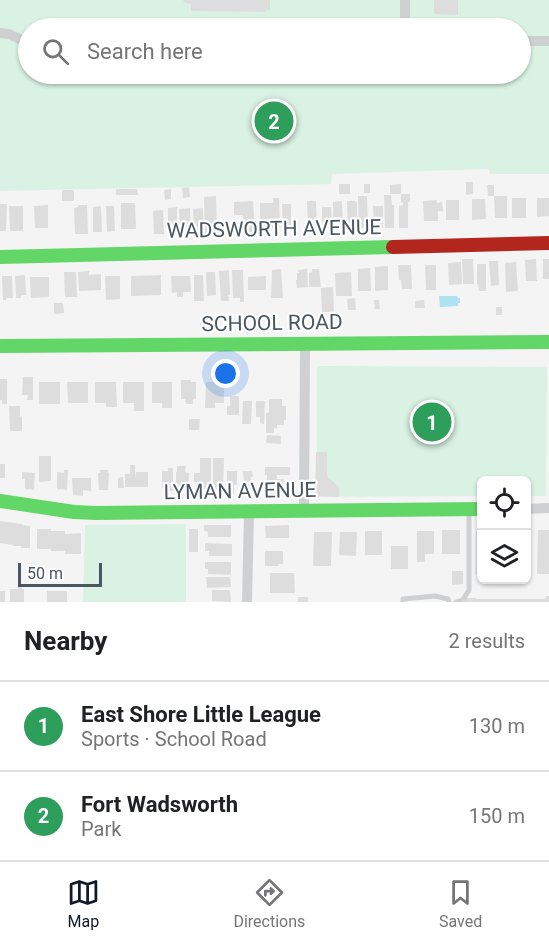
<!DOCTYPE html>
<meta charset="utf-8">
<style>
:root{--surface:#fff;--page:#f6f6f6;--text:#202124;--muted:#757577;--line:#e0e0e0;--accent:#111827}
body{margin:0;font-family:Roboto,sans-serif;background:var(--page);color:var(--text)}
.controls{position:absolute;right:18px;bottom:18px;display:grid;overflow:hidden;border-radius:9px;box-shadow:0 2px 4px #0004}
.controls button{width:54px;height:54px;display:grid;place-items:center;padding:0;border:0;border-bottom:2px solid var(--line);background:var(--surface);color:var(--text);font:30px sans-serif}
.scale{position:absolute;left:18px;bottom:15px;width:84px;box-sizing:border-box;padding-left:6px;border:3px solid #4a5661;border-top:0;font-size:16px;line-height:21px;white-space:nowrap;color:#4a5661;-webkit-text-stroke:4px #fff;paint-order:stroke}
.you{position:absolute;left:226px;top:374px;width:21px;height:21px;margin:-15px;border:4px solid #fff;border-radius:50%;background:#1a73e8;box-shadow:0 0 0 9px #1a73e833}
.badge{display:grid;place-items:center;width:39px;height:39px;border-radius:50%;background:var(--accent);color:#fff;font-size:20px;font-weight:700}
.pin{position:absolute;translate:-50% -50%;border:3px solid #fff;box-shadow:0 2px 6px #0006}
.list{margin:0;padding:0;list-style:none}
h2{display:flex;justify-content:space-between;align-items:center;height:78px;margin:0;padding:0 24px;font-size:26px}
h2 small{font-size:20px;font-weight:400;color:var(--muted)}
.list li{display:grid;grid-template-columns:39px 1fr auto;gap:18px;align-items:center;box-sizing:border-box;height:90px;padding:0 24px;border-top:2px solid var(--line)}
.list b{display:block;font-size:22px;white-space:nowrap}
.list p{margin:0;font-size:20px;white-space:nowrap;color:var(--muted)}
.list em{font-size:20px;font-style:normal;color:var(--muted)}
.icon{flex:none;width:33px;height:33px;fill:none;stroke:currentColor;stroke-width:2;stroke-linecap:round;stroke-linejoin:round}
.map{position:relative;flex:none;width:549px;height:602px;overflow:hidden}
.search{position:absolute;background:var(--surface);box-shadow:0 2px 4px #0004;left:18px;right:18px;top:18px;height:66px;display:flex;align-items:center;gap:15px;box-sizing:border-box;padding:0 21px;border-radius:33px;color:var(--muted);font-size:22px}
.sheet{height:258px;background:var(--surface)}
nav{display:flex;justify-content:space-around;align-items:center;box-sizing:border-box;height:84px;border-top:2px solid var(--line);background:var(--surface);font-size:16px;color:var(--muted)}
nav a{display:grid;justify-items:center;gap:3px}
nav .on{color:var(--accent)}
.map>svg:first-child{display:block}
.green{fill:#d9f2e3;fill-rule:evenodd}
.water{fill:#aee2f0}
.building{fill:#ddddde}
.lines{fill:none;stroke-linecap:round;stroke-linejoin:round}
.lane{stroke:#ced0d2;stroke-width:5}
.street{stroke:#ced0d2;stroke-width:10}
.fast{stroke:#63d668;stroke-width:14}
.jam{stroke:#b3261e;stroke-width:14}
.labels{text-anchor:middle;stroke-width:4.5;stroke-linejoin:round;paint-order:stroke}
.street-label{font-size:21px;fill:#4a5661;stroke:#fff}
</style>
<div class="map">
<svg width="549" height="602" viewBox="0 0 549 602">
<rect width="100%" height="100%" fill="#f4f4f4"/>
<path class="green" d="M0,0H549V174H490L489,169L332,174L331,184L0,191ZM28,28H520V74H28Z
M317,366L547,367L546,496H527L526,481H482L481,496L317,497Z
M186,524V602H83L85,525Z"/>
<path class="water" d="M439,296H457L458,298H460V303H458V306L440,307Z"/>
<path class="building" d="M183,0H270V10H266V12L191,11V4L185,3Z
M434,0H458V15L434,14Z
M466,182H473V194L466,195Z
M339,184H350V194H339Z
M364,184H370V193H364Z
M401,184V194H390V185Z
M487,185H494V196H488Z
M189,187L190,197L183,198L182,188Z
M116,189H137L138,195H116Z
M171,189V199L165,200L164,190Z
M62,190H74V201H62Z
M401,194H410V202H408V228H399V206L403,205V202L401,203Z
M384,195H391L392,205H394V228H385Z
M216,196L217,232L205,233L204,197Z
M358,196H367L368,228L359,229Z
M494,196H507V218H495Z
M273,198H279L280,228H269V225H260V203H273Z
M512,198H526V218H512Z
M537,198H549V216L537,217Z
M472,199H485L486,219L472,220Z
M437,200V203L442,202L443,211H438V221H424L423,201Z
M446,200H459V220H446Z
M253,201L255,234L244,235L243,215H234V202Z
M307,201H316L317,229L308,230Z
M342,201L343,229H333V202Z
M347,201H355V202H357V228L348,229Z
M121,203H135L136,229H121Z
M0,204H7L6,231H0Z
M282,204H291V231H283Z
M48,205V228H35L34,206Z
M78,205H87L88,234H75L74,208L78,207Z
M9,206H23V231H10Z
M101,206L102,232H93V207Z
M106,206H114L115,231L107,232Z
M373,206H383V228H374Z
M177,207V233H168V208Z
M322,207H331L332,229H322Z
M190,208L191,233H180L179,209Z
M203,208L204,233H194L193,209Z
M163,210L164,234H154L153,211Z
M462,259H473L474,284H463Z
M536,259L537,281H526L525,260Z
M543,259H549V279H543Z
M489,261H498L499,285L491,286Z
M461,262L462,284L449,285L448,263Z
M516,262L518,291L506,292L505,263Z
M477,264H486V291H479L478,284H477Z
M398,265H411L412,289H402L401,280H399Z
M425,265H436V290H426Z
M388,266V290L375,291V267Z
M370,268L371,291H358V269Z
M281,269L283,298H271L272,270Z
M307,269L308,287L297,288L296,280H297V273H299L298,270Z
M312,269H319L321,287H309V273L312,272Z
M229,270L230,295H228L229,301H221L219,271Z
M232,270H243L244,302H240V298H233Z
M89,271V275L101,274V290L79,291L78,272Z
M64,272H76L77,297H65Z
M206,272H215L216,295L207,296Z
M351,272L352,296H336L335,273Z
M25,275L26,295H21V298H16L15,276Z
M161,275V295L131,296V276Z
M194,275H203L204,301H194Z
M2,276H12L13,298H6V300H3Z
M105,276H120V299L106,300Z
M171,276H190L191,292H183V297H177V292L172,293Z
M266,276V290H248V277Z
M30,277H49V297L31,298Z
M333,287L334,312H322L321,288Z
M355,298L356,310H348L347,299Z
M374,300H379L380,309H375Z
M424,300L425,308H415V301Z
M54,303H63L64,313L54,314Z
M496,307H502V315H496Z
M23,377H33V400H27L28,395H22Z
M0,379H7V404H2V400H0Z
M181,380H191V382H196V399H193V404H186L185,399H181Z
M39,382H60V404H39Z
M67,382H88V403H68Z
M95,382H116L117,407H106V403H95Z
M123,382H144V411H134V403H123Z
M152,382H172V408H162V403H152Z
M206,382H224V403H215V408H205Z
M230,396H239V415H227V406H230Z
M269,399H282V406H286V420H284V425H277V428H274V433H266V413H269Z
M243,401H252L251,424H242Z
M256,401H265L264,424L260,423V417H256Z
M9,406H20V417L22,416V431H10Z
M189,419H200L199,430H189Z
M267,435L281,436V444L266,443Z
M316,452H327V476L339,487V497L315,496Z
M39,456H51V481L39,482Z
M200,458H211V489H200V482H194V473H200Z
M213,458H224L223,489H213Z
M0,464H5V478H0Z
M130,465H135V478L136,472H148V487H125V474H130Z
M177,466H186L185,472L189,473L188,491H176V472H177Z
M265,467H290V475H277V479H284L283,491H277V494H267V475H265Z
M168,468H173V491H163V487H162V471H168Z
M64,470H68L67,490L57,489V472L64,473Z
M100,470H108V473H109L108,490H99L98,473H100Z
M227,471H237V485H234V494H227Z
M243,471H252L253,477H251V494H245Z
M22,472L35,473L34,490L25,489V479H22Z
M123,477L124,488H118V478Z
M72,478H91V491L83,490V496L73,495Z
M0,521L22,524V525L30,526V548H21V546H13V545L0,543Z
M204,525H231V537H208V532L204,531Z
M289,525V538H266L265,526Z
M37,529H51V531H65V534L81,533V554H65V551H51V549H37Z
M189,529H198V552H189Z
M442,530H460V554H442Z
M538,530H549V574H537Z
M365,531H382V555H365Z
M417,531H434V554H425V562H417Z
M476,531H482V575H476Z
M314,532H332L331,566H313Z
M340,532H357L356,556L339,555Z
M205,543L232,544V556H209V551H205Z
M391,546H408V569H391Z
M265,551H283V564H278V566H265Z
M205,562H231V575L208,574V569H205Z
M452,571H463V584L452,585Z
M270,573H294L295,593H270Z
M206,577H230L231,587L207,588Z
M18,586H22V589H24V602H10V589H18Z
M212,590H230L231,602L212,601Z
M0,591H5V602H0Z
M47,591H67V602H47Z
M545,596H549V602H460V598H476V599H546Z
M298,597H308V602H298Z"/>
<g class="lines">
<path class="lane" d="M464,598L469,590V511
M403,602V599L435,596L448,599L449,602
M456,602L460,601"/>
<path class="street" d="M405,28V0
M0,33L9,34L28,43
M520,41H549
M526,509L549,508
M304,511L305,344
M247,602L249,512"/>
<path class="fast" d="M0,257L393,247
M0,346L549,342
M0,501L74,512L96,513L482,509"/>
<path class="jam" d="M393,247L549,243"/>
</g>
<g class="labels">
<g class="street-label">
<text transform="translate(274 229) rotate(-1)" y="7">WADSWORTH AVENUE</text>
<text transform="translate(272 323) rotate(-1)" y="7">SCHOOL ROAD</text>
<text transform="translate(240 491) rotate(-1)" y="7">LYMAN AVENUE</text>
</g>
</g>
</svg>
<div class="controls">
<button><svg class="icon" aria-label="locate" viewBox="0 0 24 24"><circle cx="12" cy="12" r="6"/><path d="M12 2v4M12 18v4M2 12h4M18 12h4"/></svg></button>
<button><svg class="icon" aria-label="layers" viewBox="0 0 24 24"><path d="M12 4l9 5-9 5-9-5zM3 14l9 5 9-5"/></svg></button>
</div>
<div class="scale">50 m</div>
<div class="you"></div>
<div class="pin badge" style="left:432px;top:422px;background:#2e9e5b">1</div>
<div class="pin badge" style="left:274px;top:121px;background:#2e9e5b">2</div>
<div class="search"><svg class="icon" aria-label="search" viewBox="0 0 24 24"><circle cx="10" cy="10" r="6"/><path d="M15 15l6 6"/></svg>Search here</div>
</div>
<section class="sheet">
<h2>Nearby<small>2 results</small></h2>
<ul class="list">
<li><span class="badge" style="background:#2e9e5b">1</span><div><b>East Shore Little League</b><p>Sports · School Road</p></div><em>130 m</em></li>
<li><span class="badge" style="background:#2e9e5b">2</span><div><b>Fort Wadsworth</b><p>Park</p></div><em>150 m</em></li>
</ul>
</section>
<nav>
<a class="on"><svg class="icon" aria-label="map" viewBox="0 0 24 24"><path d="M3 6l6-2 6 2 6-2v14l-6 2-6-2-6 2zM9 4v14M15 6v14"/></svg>Map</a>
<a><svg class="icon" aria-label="directions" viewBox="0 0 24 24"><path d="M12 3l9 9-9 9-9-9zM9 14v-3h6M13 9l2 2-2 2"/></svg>Directions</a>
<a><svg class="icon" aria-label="saved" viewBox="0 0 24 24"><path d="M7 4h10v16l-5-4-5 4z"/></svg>Saved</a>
</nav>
